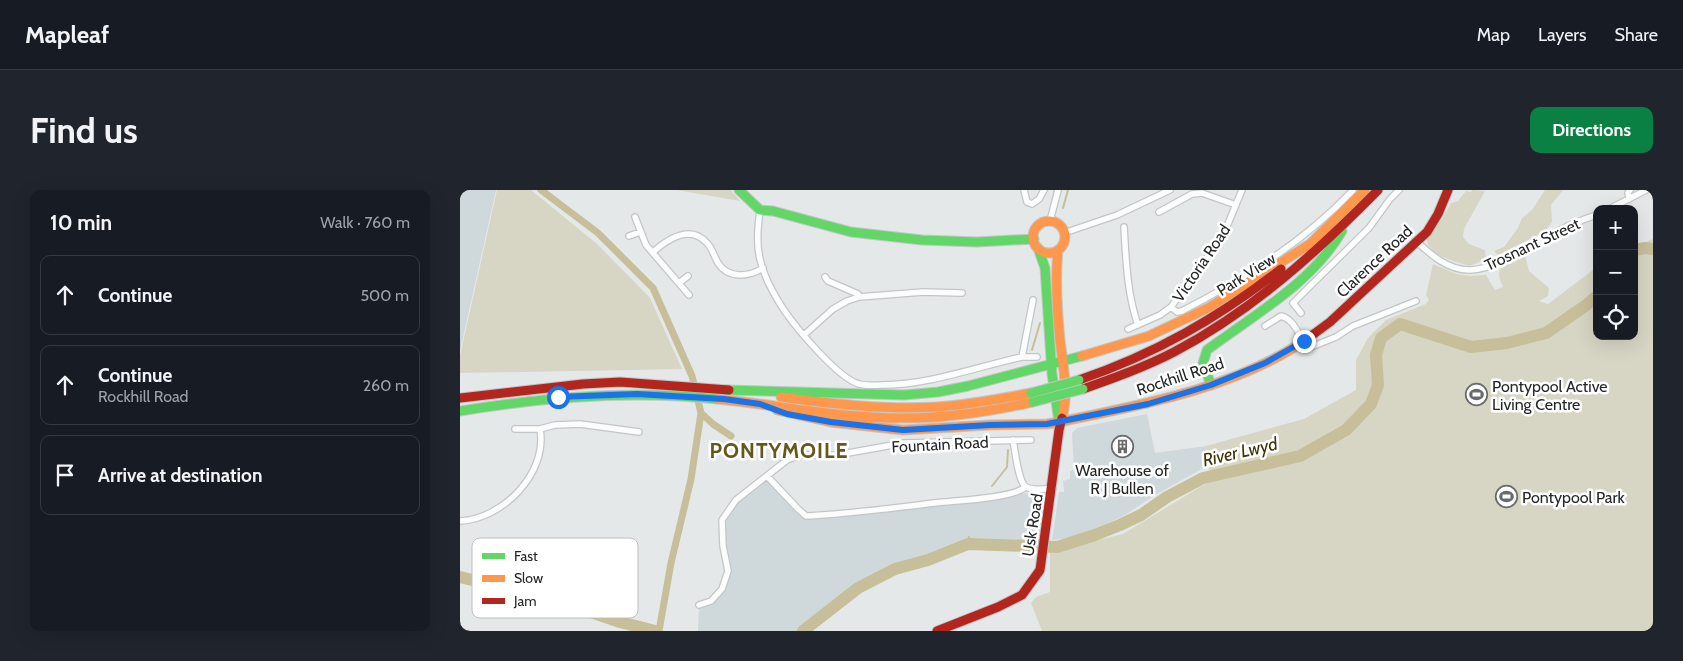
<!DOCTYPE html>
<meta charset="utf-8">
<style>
:root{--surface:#171b24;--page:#20242c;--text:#f1f3f6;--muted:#9ea1a6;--line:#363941;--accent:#0b8043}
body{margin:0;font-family:Cabin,sans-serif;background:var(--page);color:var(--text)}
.controls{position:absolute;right:15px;top:15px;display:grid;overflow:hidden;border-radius:10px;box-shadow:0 5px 20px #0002}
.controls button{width:45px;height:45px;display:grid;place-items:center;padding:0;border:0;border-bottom:1px solid var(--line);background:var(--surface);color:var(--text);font:25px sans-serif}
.stop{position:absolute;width:15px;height:15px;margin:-11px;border:4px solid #1a73e8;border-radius:50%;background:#fff}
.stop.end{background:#1a73e8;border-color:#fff;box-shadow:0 1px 5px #0008}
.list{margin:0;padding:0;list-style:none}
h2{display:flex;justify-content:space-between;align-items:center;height:65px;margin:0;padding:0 20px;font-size:21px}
h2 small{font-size:16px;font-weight:400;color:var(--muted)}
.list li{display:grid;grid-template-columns:32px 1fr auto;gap:15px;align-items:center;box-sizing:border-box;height:80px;margin:0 10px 10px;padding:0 10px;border:1px solid var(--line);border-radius:10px}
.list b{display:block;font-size:19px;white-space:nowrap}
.list p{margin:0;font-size:16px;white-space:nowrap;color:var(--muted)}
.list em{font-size:16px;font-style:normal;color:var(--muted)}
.icon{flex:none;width:28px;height:28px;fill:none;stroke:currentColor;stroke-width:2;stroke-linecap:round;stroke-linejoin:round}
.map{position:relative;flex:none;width:1193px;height:441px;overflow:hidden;border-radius:10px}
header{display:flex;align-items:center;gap:30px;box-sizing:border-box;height:70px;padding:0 25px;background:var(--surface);border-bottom:1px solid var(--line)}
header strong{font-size:24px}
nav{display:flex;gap:28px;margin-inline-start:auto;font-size:18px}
.intro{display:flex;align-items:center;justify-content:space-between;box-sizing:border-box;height:120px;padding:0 30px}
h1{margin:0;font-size:35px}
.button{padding:12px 22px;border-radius:10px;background:var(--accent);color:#fff;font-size:18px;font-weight:700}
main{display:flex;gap:30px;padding:0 30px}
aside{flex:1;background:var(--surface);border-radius:10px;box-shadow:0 5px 20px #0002}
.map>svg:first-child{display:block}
.built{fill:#cfd9db}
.green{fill:#d7d5c3}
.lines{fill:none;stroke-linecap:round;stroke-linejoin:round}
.stream{stroke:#c7bf99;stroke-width:2}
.canal{stroke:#c7bf99;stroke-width:7}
.river{stroke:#c7bf99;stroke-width:12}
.street-casing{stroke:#c3c6c7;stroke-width:8}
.fast-casing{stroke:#c3c6c7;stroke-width:11}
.slow-casing{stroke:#c3c6c7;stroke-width:11}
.jam-casing{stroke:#c3c6c7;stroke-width:11}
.street{stroke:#fbfcfc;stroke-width:5.5}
.fast{stroke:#63d668;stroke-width:9}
.slow{stroke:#ff974d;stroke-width:9}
.jam{stroke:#b3261e;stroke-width:9}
.fast-bridge-casing{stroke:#c3c6c7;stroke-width:11;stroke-linecap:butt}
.fast-bridge{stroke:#63d668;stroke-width:9}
.route{stroke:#1a73e8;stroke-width:6}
.labels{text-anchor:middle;stroke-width:5;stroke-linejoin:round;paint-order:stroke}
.street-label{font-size:16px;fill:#252727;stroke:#fff}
.poi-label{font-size:16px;fill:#252727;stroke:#fff;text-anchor:start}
.water-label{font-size:18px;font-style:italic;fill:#3c3204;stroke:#fff}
.district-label{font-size:21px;font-weight:bold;letter-spacing:1px;fill:#65571b;stroke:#fff}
.key{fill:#fff;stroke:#bebebe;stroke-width:1}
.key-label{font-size:14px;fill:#252727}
</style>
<header>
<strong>Mapleaf</strong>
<nav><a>Map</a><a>Layers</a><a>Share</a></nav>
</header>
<div class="intro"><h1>Find us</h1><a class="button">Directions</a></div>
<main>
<aside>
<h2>10 min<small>Walk · 760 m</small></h2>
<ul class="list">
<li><svg class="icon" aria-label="ahead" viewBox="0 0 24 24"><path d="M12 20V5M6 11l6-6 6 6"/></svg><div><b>Continue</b></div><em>500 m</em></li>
<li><svg class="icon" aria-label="ahead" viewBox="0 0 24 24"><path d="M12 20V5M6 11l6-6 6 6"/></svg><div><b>Continue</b><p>Rockhill Road</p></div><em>260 m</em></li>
<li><svg class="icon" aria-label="arrive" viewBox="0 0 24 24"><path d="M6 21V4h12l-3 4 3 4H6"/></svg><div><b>Arrive at destination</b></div></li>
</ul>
</aside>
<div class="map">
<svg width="1193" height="441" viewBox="0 0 1193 441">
<rect width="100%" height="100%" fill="#e4e8e9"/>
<path class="built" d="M0,0H36L0,161Z
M687,224L695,263L746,256L749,275L695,305L665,325L643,336L622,346L592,350L599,302H604L603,291L610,289V281L614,280L612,243L617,238Z
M307,286L346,326L522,311L574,302H581L586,305L579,351L508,354L469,370L435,379L398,398L343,441H238L239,415L251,411L262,399L268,381L262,330L276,310Z"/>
<path class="green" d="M37,0H71L137,54L190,108L222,179L0,183V166Z
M217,0H271L280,11Z
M1012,0L1025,1L1004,39L1003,47L1009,54L1025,60L1026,69L1010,76L993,71L976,64L968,55L967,48L982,29L991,13L998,11L1006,1L1011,2Z
M1085,0H1103L1091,15L1092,32L1085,41L1038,65L1034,61L1044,57L1058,38L1062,28L1072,20Z
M1193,49V441H582L571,413L576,407L590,402V362L663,344L750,291L749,275L746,256L844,229L896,200V170L908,148L926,130L966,114L969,110L966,105L973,74L996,84L1011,86L1026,85L1035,100L1043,97C1040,90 1037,84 1041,78L1065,66L1069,81L1089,98L1088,106L1079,111L1088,114L1137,77V146H1174V57Z"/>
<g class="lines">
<path class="stream" d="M603,18L608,0
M572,160L580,133
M532,296L547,277L548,260
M508,354L509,347"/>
<path class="canal" d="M81,0L138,43L193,98L232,186L241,223L231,289L211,373L199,441
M241,223L253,234L271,246"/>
<path class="river" d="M1174,60L1185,58L1193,59
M0,387L90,408L160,432L195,441
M343,441L398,398L435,379L468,370L508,354L597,357L635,345L660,335L681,325L707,307L743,288L840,266L886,240L911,214L918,195L916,165L921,148L940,134L1011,157L1047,153L1086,143L1125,116L1137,106"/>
<defs>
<path id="street" d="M564,0L567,12L572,14L579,9L584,0
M1169,9L1168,3L1170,0
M1149,19L1186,0
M300,20C298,36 296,53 300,69C304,87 314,105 324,120C336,138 379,189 399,194C406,196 414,195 422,195C469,195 516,177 562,167L573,110
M699,22L732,4L742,3L776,15
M175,27L186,55L229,105
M590,31L598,0
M664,37C666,69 667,104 678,135
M604,43L657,25L710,0
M169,46L180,42
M956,51C971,65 988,80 1009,80C1035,81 1084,48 1108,36C1117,32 1127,28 1137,25
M193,62C208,49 230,34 247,53C253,59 254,67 258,73C268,89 289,87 303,78
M365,87L368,91L398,104L399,107
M219,93L228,86
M711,117L763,46L782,0
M841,123L833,113L909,38L930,9L939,0
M805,136L821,126C837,130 838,150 851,157L876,147L893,136L956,111
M668,139L700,125L711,117L717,122L722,121C784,89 844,52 893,0
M344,145L373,119L387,111L399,107L463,102L502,103
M562,167H577
M55,239H80L95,235L120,234L179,242
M553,250C555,260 558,290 565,296C570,301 586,299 593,298
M307,286L338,319L346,326C392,324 438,317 484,312C503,310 551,308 566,297
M0,331C43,329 88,283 80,239
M239,415L251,411L262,399L268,381L263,356L262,330L276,310L327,270L340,265H377L444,253L571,250"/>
<path id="fast" d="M279,0L300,20L313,21L391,42L462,50L517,52L574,49
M578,58L585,78L592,184L599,232
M751,195L743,173L747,160C794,125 852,93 882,41
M265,200L444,205L478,202L508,196L622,166
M0,221C85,207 171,200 257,209"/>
<path id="slow" d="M573 47a16 16 0 1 1 32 0a16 16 0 1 1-32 0Z
M846,58L905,0
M598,60C595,90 597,120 600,150C603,175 609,203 602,228
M622,166L689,146L750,117L850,54
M321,207C372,214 425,220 477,217C508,215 540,209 571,203
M257,209C320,215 383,229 448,228C490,228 532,221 573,212
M317,220L371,232L443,240L530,235L587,234L599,232
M599,232C682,215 781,197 851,146"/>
<path id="jam" d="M851,146L870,132L967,42L978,24L988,0
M619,190C695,164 758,128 821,79
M623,199C654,188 685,177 714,162C792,121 857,62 918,0
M0,208L123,194L160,192L269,200
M477,441L538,417L562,405L580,380L599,240L602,228"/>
</defs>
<use href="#street" class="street-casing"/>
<use href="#fast" class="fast-casing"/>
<use href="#slow" class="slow-casing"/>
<use href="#jam" class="jam-casing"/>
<use href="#street" class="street"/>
<use href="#fast" class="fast"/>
<use href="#slow" class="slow"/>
<use href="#jam" class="jam"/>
<defs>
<path id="fast-bridge" d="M571,203L619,190
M573,212L623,199"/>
</defs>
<use href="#fast-bridge" class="fast-bridge-casing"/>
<use href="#fast-bridge" class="fast-bridge"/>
</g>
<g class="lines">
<path class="route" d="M98,207L177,204L264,209L300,214L327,224L371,232L443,240L530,235L587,234L688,214L751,195L805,173L844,151"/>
</g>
<defs>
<symbol id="stadium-ring" viewBox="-11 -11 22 22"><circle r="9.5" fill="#fff" stroke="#686b6b" stroke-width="1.5"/><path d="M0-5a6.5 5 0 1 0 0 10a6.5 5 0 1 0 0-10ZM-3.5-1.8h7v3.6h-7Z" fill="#686b6b"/></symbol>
<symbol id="building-ring" viewBox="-11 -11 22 22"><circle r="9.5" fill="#fff" stroke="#686b6b" stroke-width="1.5"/><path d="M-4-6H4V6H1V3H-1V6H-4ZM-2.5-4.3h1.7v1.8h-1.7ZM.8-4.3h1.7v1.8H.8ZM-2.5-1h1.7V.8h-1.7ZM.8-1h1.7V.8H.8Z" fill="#686b6b"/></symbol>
</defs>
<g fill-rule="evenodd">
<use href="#stadium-ring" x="1004" y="192" width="25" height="25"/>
<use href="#building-ring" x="650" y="244" width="25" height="25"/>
<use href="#stadium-ring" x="1034" y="294" width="25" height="25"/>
</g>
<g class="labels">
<g class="street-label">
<text transform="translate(1072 54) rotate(-25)" y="6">Trosnant Street</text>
<text transform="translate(914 71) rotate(-43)" y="6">Clarence Road</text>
<text transform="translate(741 73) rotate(-56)" y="6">Victoria Road</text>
<text transform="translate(786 84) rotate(-32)" y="6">Park View</text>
<text transform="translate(720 186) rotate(-18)" y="6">Rockhill Road</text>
<text transform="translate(480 254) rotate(-3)" y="6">Fountain Road</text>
<text transform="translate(572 335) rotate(-81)" y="6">Usk Road</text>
</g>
<g class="poi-label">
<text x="1032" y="202">Pontypool Active<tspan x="1032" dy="18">Living Centre</tspan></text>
<text x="662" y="286" text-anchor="middle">Warehouse of<tspan x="662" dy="18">R J Bullen</tspan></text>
<text x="1062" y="313">Pontypool Park</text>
</g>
<g class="water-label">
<text transform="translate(780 262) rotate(-13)" y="6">River Lwyd</text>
</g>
<g class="district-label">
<text x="319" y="268">PONTYMOILE</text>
</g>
</g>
<rect x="12" y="348" width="166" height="80" rx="8" class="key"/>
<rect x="22" y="363" width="23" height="6" fill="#63d668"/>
<rect x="22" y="385" width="23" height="7" fill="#ff974d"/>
<rect x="22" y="408" width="23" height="6" fill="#b3261e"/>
<g class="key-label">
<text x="54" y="371">Fast</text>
<text x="54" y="393">Slow</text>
<text x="54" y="416">Jam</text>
</g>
</svg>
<div class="controls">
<button>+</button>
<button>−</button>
<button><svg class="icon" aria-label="locate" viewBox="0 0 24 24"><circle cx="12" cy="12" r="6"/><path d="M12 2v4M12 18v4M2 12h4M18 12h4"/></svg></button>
</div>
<div class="stop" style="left:98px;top:207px"></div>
<div class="stop end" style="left:844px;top:151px"></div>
</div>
</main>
